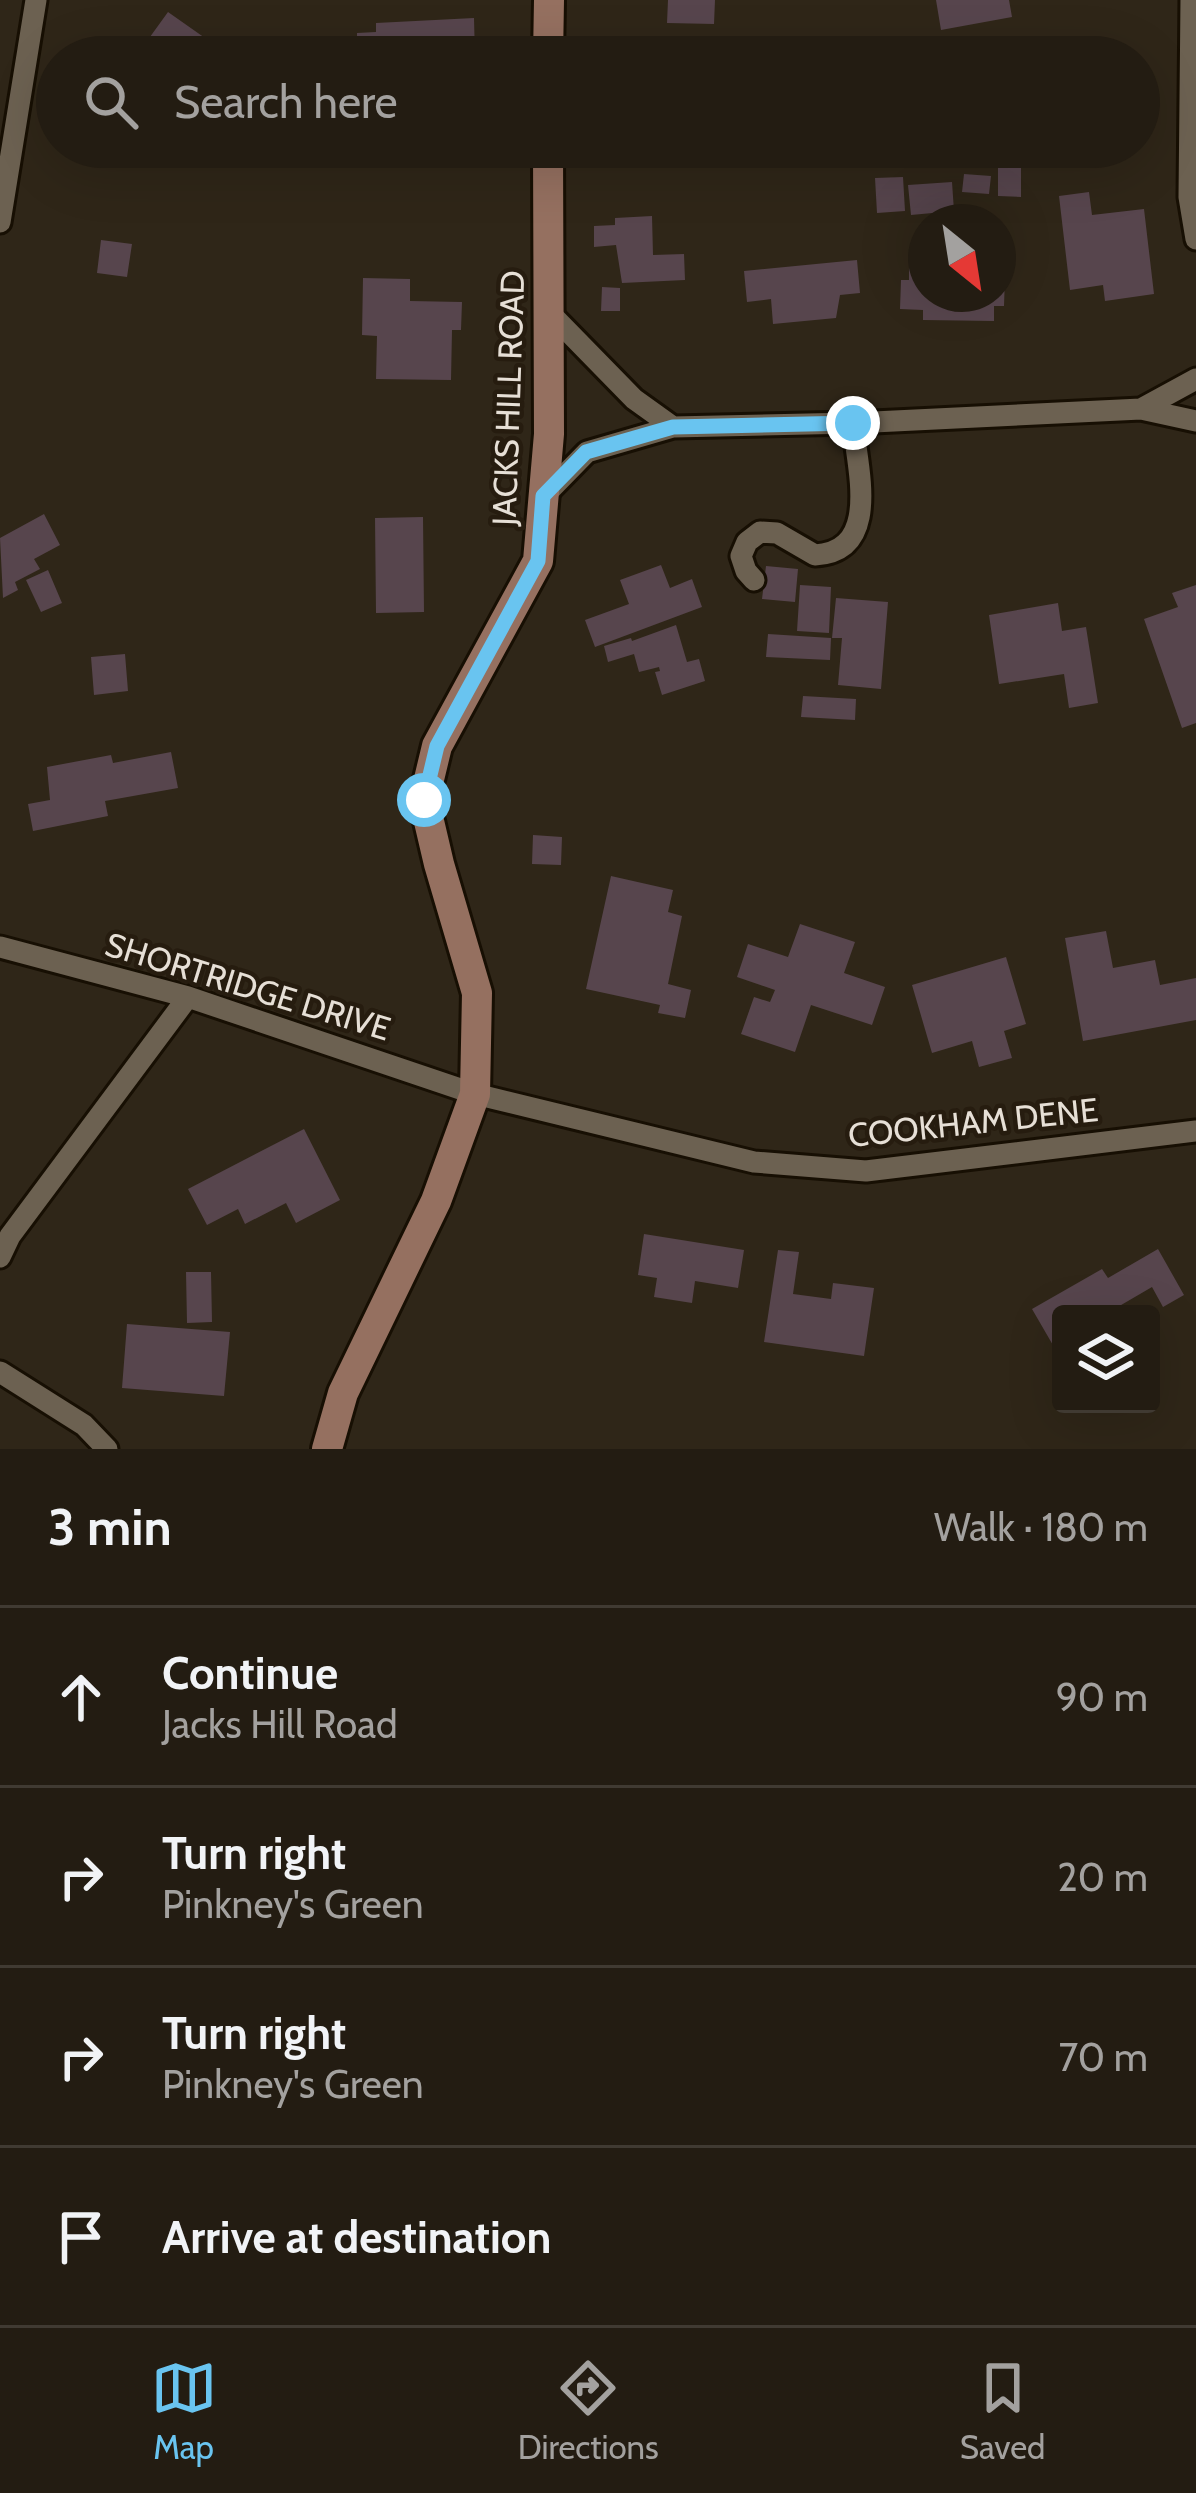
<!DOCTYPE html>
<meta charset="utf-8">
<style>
:root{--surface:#231c12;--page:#2b251b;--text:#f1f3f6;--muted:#a3a19f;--line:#403a32;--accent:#69c4f0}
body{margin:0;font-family:Cabin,sans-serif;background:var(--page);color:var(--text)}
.controls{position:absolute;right:36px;bottom:36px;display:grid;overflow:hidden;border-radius:12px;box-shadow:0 12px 48px #0002}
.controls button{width:108px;height:108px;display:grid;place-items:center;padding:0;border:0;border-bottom:3px solid var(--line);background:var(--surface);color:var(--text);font:60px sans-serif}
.compass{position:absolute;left:908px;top:204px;width:108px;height:108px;border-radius:50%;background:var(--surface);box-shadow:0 12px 48px #0002;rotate:150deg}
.stop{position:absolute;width:36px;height:36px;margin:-27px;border:9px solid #69c4f0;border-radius:50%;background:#fff}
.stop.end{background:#69c4f0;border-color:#fff;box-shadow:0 3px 12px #0008}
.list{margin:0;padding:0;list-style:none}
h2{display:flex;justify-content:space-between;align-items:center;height:156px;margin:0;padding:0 48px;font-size:51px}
h2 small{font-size:39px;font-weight:400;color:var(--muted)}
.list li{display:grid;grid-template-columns:78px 1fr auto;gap:36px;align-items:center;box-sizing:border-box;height:180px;padding:0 48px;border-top:3px solid var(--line)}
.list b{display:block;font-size:45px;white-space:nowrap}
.list p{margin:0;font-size:39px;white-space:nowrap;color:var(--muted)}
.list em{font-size:39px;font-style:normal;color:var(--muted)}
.icon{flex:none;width:66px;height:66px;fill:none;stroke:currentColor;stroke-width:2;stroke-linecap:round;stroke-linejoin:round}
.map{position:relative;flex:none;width:1196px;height:1449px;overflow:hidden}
.search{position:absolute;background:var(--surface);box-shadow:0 12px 48px #0002;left:36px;right:36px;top:36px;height:132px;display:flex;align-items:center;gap:30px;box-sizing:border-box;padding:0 42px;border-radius:66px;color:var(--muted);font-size:45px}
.sheet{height:876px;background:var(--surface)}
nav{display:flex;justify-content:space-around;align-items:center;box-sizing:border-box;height:168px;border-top:3px solid var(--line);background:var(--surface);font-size:33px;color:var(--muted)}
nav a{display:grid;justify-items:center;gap:6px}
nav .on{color:var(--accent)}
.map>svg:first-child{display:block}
.building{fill:#57454d}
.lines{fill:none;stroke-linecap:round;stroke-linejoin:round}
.street-casing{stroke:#170f03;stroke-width:27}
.secondary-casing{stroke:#170f03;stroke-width:36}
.street{stroke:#6c6151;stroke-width:21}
.secondary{stroke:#957060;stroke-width:30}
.route{stroke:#69c4f0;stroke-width:15}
.labels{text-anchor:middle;stroke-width:9;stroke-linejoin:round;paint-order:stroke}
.street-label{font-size:33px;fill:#e6dfd6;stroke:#261c0f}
</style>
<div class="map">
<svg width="1196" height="1449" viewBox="0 0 1196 1449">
<rect width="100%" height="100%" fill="#2f2618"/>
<path class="building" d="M668,0H715L714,24L667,23Z
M936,0H1009L1012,17L941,30Z
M168,12L205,38L191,57H155L142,48Z
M474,18L475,57L357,54V33L376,32V23Z
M998,163L1021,164V197L998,196Z
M964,174L991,176L989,194L962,192Z
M903,177L905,211L877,213L875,178Z
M952,182L954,211L911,215L908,185Z
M1089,192L1092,215L1144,209L1154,294L1105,301L1103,285L1070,290L1059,196Z
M652,216L653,255L684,254L685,280L622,283L616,245L594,247V226L615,225V218Z
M101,240L132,244L127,277L97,273Z
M857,260L860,293L840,295L836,318L773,324L771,299L747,302L744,271Z
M909,264H926V294H998V276H1005L1004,306H994V321L923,320V310L900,309L901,280H909Z
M363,278L410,279V301L462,302L461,330H452L451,380L376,379L377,336L362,335Z
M602,287L620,288V311H601Z
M44,514L60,545L34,559L40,569L15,582L18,590L3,598L0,538Z
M423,517L424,612L376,613L375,518Z
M661,565L670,588L692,579L702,607L595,647L585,620L629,604L620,580Z
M766,566L798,569L795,602L762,599Z
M48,570L62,603L41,612L26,580Z
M800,585L831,587L829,633L797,631Z
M1196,585V723L1182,728L1144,619L1178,607L1172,593Z
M836,598L888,602L881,689L838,685L842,638H832Z
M1058,603L1062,631L1086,627L1098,703L1069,708L1064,674L999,684L989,615Z
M676,625L687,662L699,659L705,681L662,695L655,672L660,671L659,667L639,672L634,654L608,662L604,646L631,638L632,641Z
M768,634L831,638L830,660L766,657Z
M125,654L128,691L94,695L91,657Z
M803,696L856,699L855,720L801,717Z
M171,752L178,788L105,801L108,816L33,831L28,804L50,800L47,767L111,755L113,763Z
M533,835L562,837L561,865L532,864Z
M611,876L673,890L668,912L682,916L668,984L691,990L685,1018L658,1013L660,1005L586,989Z
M800,924L855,942L844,973L885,987L872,1025L811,1005L795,1052L741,1034L754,997L770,1002L775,990L737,977L748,944L788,957Z
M1106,931L1113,968L1155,960L1160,985L1196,978V1020L1083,1041L1065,938Z
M1006,957L1026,1024L1004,1031L1012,1058L979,1067L972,1041L932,1053L912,985Z
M304,1129L340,1200L296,1223L286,1203L245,1224L238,1209L207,1225L188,1189Z
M644,1234L744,1250L738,1288L695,1281L692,1303L654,1297L657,1278L638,1275Z
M1158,1249L1184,1295L1163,1307L1152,1287L1116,1308L1120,1314H1061V1359L1032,1309L1102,1269L1108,1278Z
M778,1250L799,1252L793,1294L831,1299L833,1283L874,1288L864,1356L764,1342Z
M186,1272H211L212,1322L187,1323Z
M127,1324L230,1332L224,1396L122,1388Z"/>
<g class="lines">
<defs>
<path id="street" d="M1191,0L1189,197L1196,239
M0,222L36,0
M547,310L634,399L673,427
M1141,409L1196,379
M544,496L587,452L673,427L853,423L1141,409L1196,421
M754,580L746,571L741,556L747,542L760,532L777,533L815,555C882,551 857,468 853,423
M0,947L188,997L475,1094L754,1162L866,1171L1196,1131
M0,1257L10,1236L188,997
M0,1372L84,1425L107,1449"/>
<path id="secondary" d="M548,57L549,0
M327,1449L343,1393L436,1201L475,1094L477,993L439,864L424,800L437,746L538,561L549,434L548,147"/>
</defs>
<use href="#street" class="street-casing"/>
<use href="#secondary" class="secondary-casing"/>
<use href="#street" class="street"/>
<use href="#secondary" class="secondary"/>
</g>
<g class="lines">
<path class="route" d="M424,800L437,746L538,561L543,496L586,452L673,427L853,423"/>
</g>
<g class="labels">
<g class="street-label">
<text transform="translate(508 398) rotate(-88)" y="12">JACKS HILL ROAD</text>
<text transform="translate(248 986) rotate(17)" y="12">SHORTRIDGE DRIVE</text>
<text transform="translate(973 1122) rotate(-6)" y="12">COOKHAM DENE</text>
</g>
</g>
</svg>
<div class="controls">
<button><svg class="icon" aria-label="layers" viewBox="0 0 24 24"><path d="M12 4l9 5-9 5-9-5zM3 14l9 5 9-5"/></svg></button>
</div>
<svg class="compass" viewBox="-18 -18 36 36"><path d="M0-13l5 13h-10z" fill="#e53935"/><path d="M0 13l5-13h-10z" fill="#a3a19f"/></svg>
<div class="stop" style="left:424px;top:800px"></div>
<div class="stop end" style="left:853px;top:423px"></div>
<div class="search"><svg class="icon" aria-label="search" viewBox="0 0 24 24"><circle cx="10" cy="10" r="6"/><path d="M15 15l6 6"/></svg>Search here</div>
</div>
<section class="sheet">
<h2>3 min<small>Walk · 180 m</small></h2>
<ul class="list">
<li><svg class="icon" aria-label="ahead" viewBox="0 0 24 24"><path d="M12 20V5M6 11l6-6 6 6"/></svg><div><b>Continue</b><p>Jacks Hill Road</p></div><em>90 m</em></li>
<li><svg class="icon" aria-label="right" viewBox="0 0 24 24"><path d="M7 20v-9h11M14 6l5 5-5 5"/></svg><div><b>Turn right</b><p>Pinkney's Green</p></div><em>20 m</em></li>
<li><svg class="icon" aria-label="right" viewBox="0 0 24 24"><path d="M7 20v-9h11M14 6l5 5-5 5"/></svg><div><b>Turn right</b><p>Pinkney's Green</p></div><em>70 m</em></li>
<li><svg class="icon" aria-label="arrive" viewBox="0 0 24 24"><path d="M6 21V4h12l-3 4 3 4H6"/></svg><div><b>Arrive at destination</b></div></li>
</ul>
</section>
<nav>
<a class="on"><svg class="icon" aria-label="map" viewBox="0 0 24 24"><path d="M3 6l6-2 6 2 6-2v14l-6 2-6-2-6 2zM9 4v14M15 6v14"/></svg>Map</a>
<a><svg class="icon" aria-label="directions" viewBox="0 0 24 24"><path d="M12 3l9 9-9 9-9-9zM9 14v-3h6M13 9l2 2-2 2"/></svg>Directions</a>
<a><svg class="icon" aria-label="saved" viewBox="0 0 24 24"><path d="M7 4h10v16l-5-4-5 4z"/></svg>Saved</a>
</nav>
